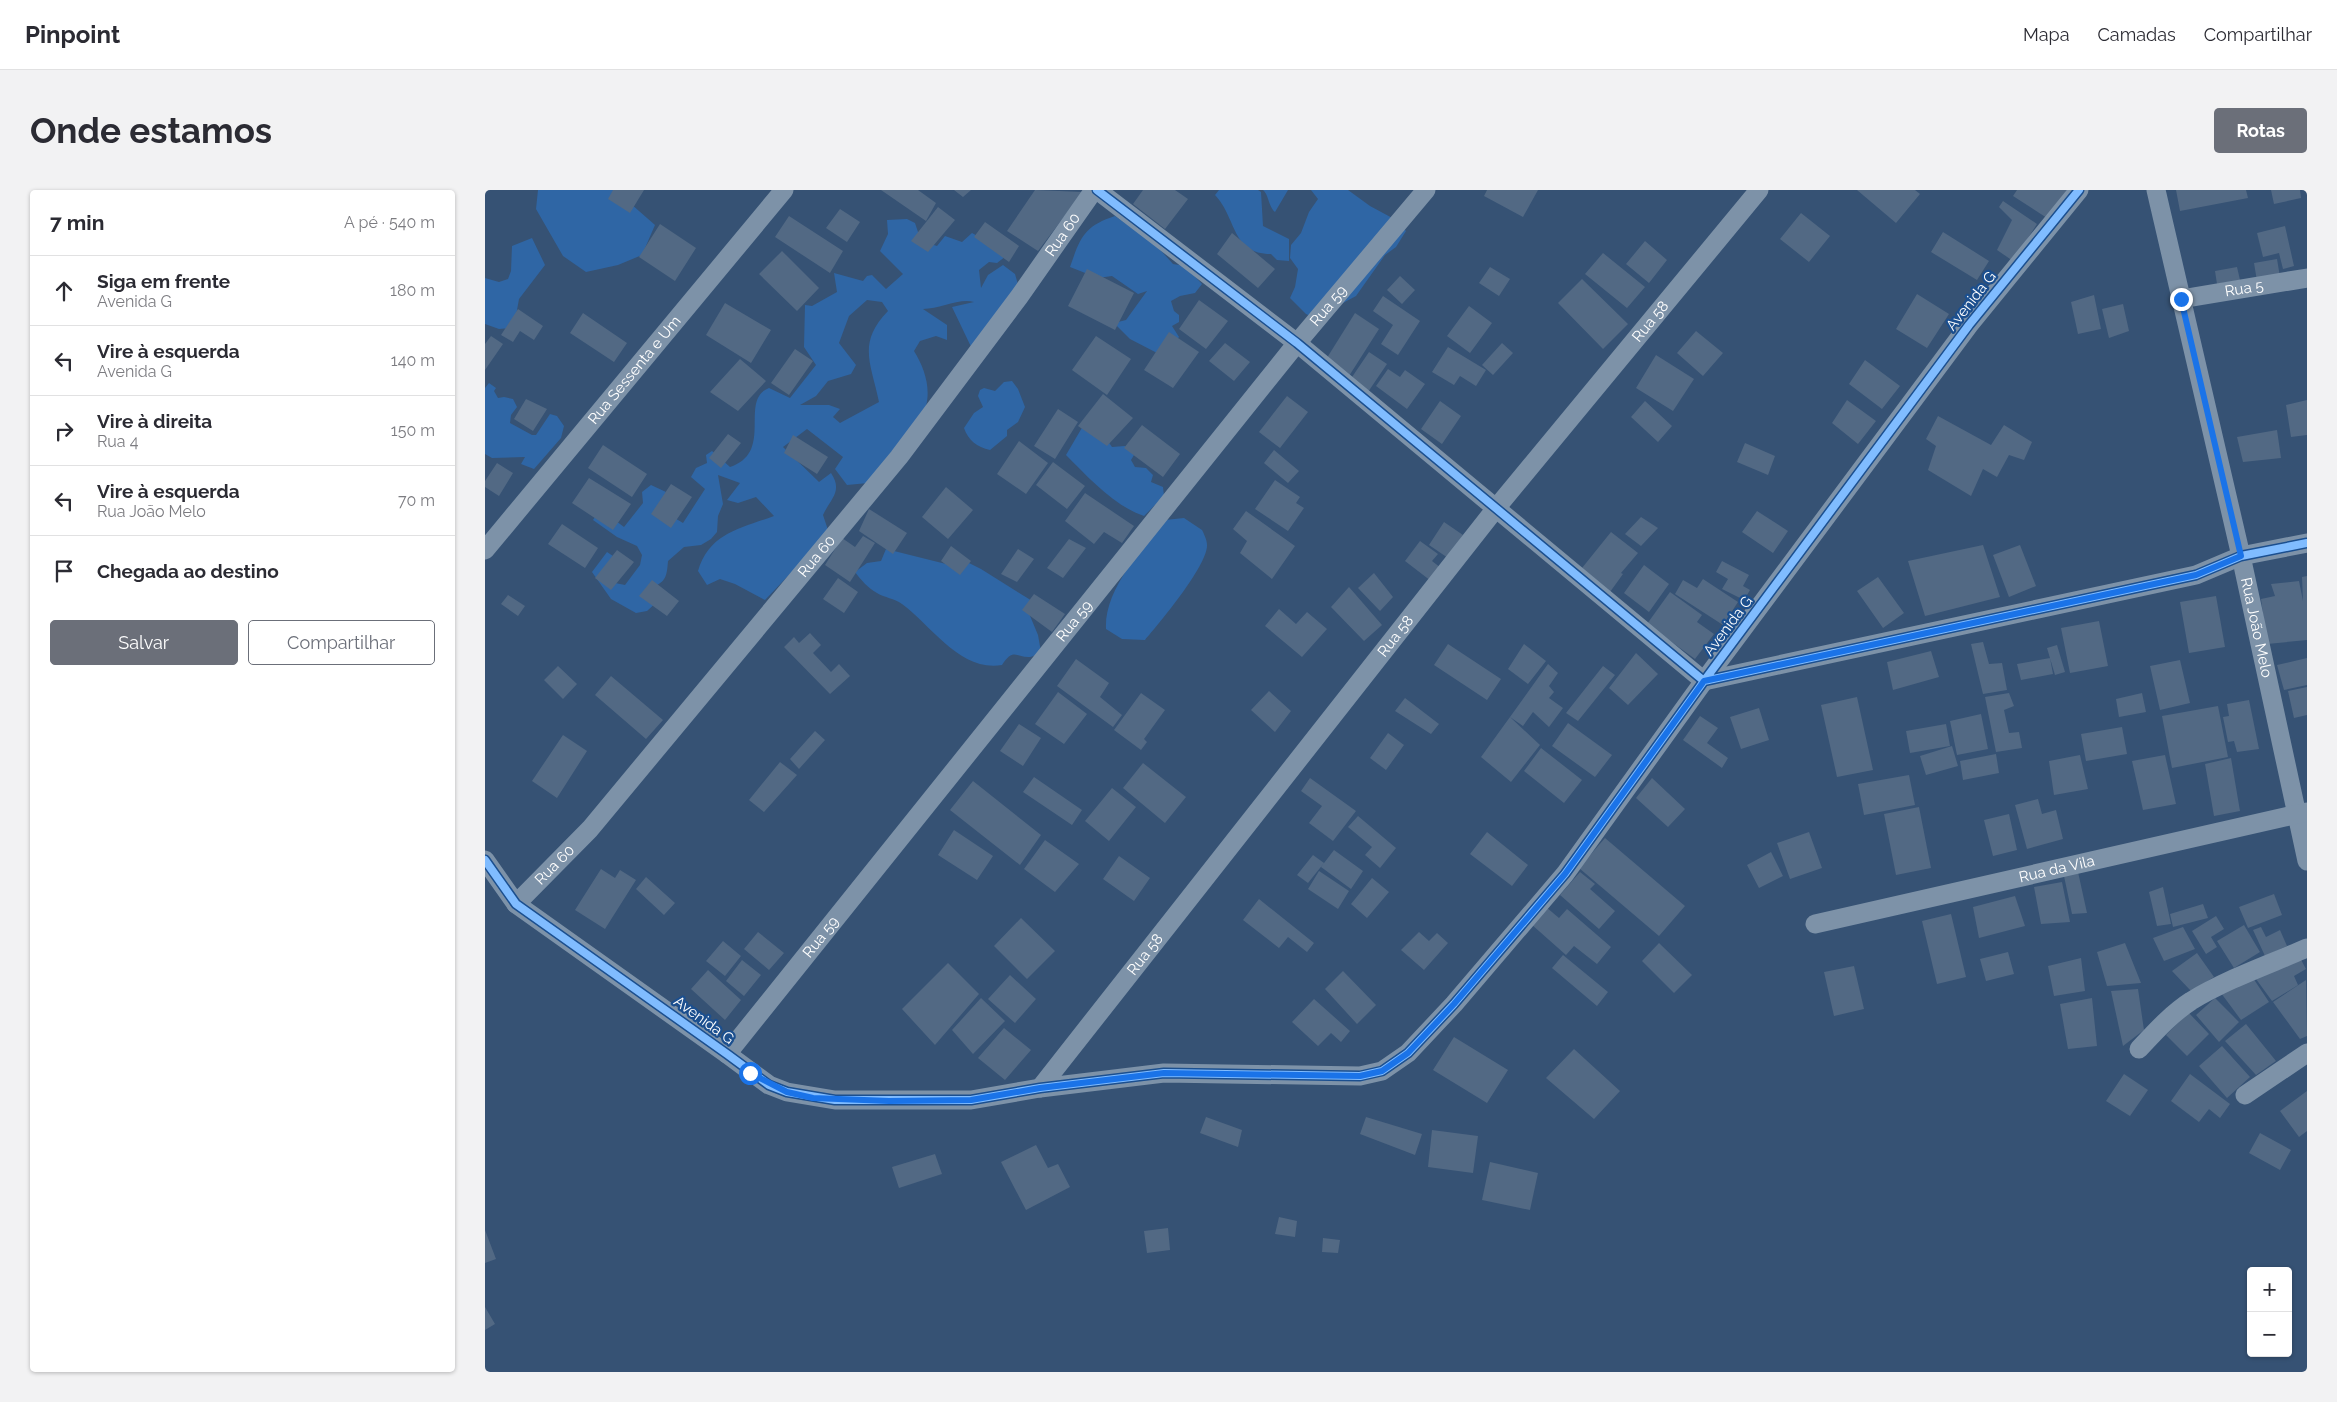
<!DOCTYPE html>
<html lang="pt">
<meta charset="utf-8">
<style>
:root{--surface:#fff;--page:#f2f2f3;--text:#2b2b33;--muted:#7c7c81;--line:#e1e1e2;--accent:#6b6f79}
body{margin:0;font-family:Raleway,sans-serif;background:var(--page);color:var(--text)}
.controls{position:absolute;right:15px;bottom:15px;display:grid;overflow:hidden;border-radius:5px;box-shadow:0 1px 4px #0004}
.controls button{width:45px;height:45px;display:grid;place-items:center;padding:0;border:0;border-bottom:1px solid var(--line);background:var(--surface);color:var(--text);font:25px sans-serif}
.stop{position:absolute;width:15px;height:15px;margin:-11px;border:4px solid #1a73e8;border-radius:50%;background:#fff}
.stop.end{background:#1a73e8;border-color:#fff;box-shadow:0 1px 5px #0008}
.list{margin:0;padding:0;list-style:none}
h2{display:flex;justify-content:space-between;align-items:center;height:65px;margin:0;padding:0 20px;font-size:21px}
h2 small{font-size:16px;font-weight:400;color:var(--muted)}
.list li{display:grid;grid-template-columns:32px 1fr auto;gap:15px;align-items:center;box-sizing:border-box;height:70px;padding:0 20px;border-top:1px solid var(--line)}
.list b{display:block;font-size:19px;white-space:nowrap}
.list p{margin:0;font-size:16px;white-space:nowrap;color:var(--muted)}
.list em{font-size:16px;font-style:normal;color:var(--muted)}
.actions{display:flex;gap:10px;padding:15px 20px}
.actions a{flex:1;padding:11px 0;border:1px solid var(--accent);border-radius:5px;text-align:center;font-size:18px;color:var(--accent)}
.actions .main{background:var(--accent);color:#fff}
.icon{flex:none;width:28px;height:28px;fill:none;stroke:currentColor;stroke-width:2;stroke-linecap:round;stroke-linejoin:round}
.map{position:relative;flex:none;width:1822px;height:1182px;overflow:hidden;border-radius:5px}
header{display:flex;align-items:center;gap:30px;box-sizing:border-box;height:70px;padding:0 25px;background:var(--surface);border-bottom:1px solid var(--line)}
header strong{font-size:24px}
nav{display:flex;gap:28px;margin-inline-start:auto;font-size:18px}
.intro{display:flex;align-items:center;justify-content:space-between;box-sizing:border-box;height:120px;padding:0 30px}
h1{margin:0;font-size:35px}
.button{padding:12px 22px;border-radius:5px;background:var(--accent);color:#fff;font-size:18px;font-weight:700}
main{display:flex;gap:30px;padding:0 30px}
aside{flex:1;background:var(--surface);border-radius:5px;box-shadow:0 1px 4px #0004}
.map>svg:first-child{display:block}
.green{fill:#2f66a5;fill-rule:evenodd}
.building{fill:#526984}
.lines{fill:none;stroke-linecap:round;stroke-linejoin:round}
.street{stroke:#7d92a8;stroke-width:19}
.cycleway-casing{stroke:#1b4f8f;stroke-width:11}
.cycleway{stroke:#80bcff;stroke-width:8}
.route{stroke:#1a73e8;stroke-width:6}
.labels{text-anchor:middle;stroke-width:4.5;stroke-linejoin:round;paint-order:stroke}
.street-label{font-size:15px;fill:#fff;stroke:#1b4f8f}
</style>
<header>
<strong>Pinpoint</strong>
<nav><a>Mapa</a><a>Camadas</a><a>Compartilhar</a></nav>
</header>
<div class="intro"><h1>Onde estamos</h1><a class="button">Rotas</a></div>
<main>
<aside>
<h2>7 min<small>A pé · 540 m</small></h2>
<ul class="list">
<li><svg class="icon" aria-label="ahead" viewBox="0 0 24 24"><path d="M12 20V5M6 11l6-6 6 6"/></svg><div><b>Siga em frente</b><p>Avenida G</p></div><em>180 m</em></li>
<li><svg class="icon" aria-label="left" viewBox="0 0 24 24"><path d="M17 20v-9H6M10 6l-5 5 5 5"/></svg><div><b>Vire à esquerda</b><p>Avenida G</p></div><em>140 m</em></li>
<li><svg class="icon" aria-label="right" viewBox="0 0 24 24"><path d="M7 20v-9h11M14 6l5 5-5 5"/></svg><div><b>Vire à direita</b><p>Rua 4</p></div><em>150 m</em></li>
<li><svg class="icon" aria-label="left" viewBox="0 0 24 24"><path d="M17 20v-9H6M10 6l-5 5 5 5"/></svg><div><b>Vire à esquerda</b><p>Rua João Melo</p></div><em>70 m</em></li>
<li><svg class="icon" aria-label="arrive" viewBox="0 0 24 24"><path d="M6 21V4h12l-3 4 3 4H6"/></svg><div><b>Chegada ao destino</b></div></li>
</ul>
<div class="actions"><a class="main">Salvar</a><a>Compartilhar</a></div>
</aside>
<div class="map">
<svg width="1822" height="1182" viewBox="0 0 1822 1182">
<rect width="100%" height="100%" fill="#365274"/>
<path class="green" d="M53,0H130L170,35L157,65L133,75L101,82L78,66L51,19Z
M734,0H773L776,2L778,36L804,49V71L792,70L786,64C746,64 752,28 730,5Z
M778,0H803L790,22C783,16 784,5 778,0Z
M826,0H863L885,16L911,30L921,41L911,57L900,65L871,106L830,128L821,124L805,108L810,97L813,79L805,68L806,55L816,43L824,22L833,9Z
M630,26L670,54L688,74L700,76L717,94L710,103L695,106L686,111L689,121L694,125V132L687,136L694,147L684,160L674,164L645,149L629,133L641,130L662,101L653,104L627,86L613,88L585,77C595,48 599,36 630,26Z
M422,29L430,33L436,51L452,56L460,46L477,52L487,43L498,49L521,66L512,73L504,72L494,80L496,98L503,85L518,75L530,84L534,98L490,165L467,117L489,112C474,108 455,119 438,119L462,135V150L451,146L435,151L429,161C439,177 446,197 441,216C438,227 392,281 383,293L362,295L350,279L358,267L322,239L298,257L334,292L346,283C358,301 346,308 338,325L344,343L280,410L250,394L235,389L222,395L213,381C224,343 256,338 289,326L271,307L253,313L242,310L255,293L233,285L238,314L233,326L232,342L226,349L216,355L199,357L183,371C182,383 182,391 170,396L175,409L162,421L151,423L126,409L107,382L122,362L131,368L130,393L140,395L155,375L157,365L152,356L132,347L108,330L115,319L139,337L158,313L157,302L166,295L181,302L173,318L198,333L220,299L206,287L211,278L222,273L221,265L227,261L245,277C290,262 253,210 284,198L305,208L331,175L319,157L320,115L327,116L352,102L349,83L378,91L382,86L387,85L401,99L418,84L395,61L403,44L402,30ZM382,110L397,112L403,121C372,153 386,173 394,212L355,233L348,227L355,219L344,215H315L331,206L343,191L366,184L371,175L354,153L364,126Z
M47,48L60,75L34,109L30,131L26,138L14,139L0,134V88L14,92L23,89L26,81L27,56Z
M527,191L533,199L540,217L533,232L522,240V246L505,260C492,257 483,250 479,238L489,223L498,217L493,206L495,200L499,198L510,201L519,192Z
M4,193L11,198L9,201L13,208L19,207L28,209L32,217L26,225L25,233L47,245H51L65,224L72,226L79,236L76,248L49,279L36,274L40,267L7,268L0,264V198Z
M598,236L622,250L627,257L640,256L649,265L646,270L650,277L661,278L668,285L666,292L678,297L679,306L659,326C629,316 603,287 581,265Z
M699,328L717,340C719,344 722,350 722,355C723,375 674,434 660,450L637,449L621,439C619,400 657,359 680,330Z
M401,359L465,375L480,371L496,379L552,414L543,421L553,445L556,462C553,463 548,467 545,467C531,468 529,457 517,475C475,482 447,436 417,414C409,408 400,408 392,403C383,398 376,390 370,382L382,373L396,371Z"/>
<path class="building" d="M128,0H159L145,23L123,9Z
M396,0H433L451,13L441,31Z
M469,0H486L478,7Z
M550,0L598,2L553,61L522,41Z
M658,0H690L703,9L680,39L648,14Z
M1002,0H1053L1038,27L999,6Z
M1372,0H1430L1435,4L1411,33Z
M1532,0H1582L1562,28L1528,6Z
M1691,0H1761L1763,8L1695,21Z
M1786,0H1815L1816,8L1789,14Z
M1518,11L1552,34L1528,71L1512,60L1527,30L1514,17Z
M453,17L470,30L443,62L426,51Z
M355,19L375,32L362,52L341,38Z
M1316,23L1345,46L1324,72L1295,49Z
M304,26L358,61L345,83L290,47Z
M500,32L534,56L524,72L489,47Z
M175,34L211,58L190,91L154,67Z
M1800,36L1809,76L1798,79L1794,63L1778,67L1772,43Z
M1458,42L1504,71L1492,90L1446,62Z
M747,43L790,79L773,98L732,64Z
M1160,51L1182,70L1164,93L1141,74Z
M297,61L334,98L312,121L274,84Z
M1118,63L1160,97L1142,118L1100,84Z
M1792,69L1795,87L1772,91L1769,73Z
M1005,77L1025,89L1014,106L994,93Z
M1752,77L1755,90L1732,94L1730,81Z
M602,79L649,103L630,140L583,116Z
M915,86L930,100L917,114L902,100Z
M1097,89L1143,134L1118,159L1073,113Z
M1432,104L1464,124L1442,158L1411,139Z
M1609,105L1616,139L1593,144L1586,112Z
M898,106L935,131L913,165L896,154L908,135L888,121Z
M714,110L743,131L721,159L694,139Z
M240,113L286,140L266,173L221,145Z
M1638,114L1644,141L1624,148L1617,119Z
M984,116L1007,133L985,163L962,146Z
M33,119L58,136L49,150L35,141L28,152L16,145Z
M98,123L142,153L129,172L85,143Z
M870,123L894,139L864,186L840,171Z
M1211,141L1238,163L1218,186L1192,163Z
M684,142L714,162L688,198L659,180Z
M6,146L18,154L0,180V154Z
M611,146L646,169L622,205L587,180Z
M740,153L765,172L749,191L724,171Z
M1017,153L1028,163L1008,185L997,175Z
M963,157L1001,180L991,196L975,186L969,195L947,182Z
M310,159L328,171L304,205L286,193Z
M884,162L902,174L883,202L865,190Z
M1171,165L1209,189L1188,221L1151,198Z
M255,169L281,191L253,221L225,202Z
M1380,170L1415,196L1397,219L1364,194Z
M903,179L915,187L920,180L940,194L922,219L891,196Z
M618,204L648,228L622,256L593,236Z
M802,206L823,222L795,258L774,242Z
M41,209L62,219L48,241L29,229Z
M1362,210L1391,231L1373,254L1347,233Z
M1822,210V245L1806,247L1801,215Z
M955,211L976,226L957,254L936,239Z
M1160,211L1187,236L1173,252L1146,227Z
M573,219L593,232L570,269L549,256Z
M1453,226L1506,255L1519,235L1547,252L1539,270L1524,265L1512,287L1498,279L1486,306L1443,280L1451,256L1441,249Z
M657,235L695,264L678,287L639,258Z
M1792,240L1796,268L1758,272L1752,247Z
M243,244L256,253L236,278L224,268Z
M308,245L343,267L332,284L299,263Z
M534,251L563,273L541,304L512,284Z
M1260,253L1290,266L1283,285L1252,272Z
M118,255L162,284L147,307L103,278Z
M789,260L814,281L803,293L779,273Z
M568,272L600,296L582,319L551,295Z
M12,273L28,283L14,306L0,297V291Z
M104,288L146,314L128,340L87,313Z
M790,290L815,307L811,313L819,318L803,341L770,319Z
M186,294L207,307L186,338L166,324Z
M461,297L488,320L463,349L437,327Z
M600,303L649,336L637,353L619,342L609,354L580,331Z
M384,319L422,343L408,364L374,341Z
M761,321L810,356L787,389L755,363L762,351L748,339Z
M1272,321L1303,341L1288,363L1257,342Z
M1156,327L1173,338L1156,356L1140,344Z
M959,332L978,345L963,368L944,355Z
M77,334L113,358L100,378L63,354Z
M1126,342L1153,363L1136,383L1138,384L1125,402L1097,378Z
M378,346L390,353L365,392L340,375L357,348L370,357Z
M584,349L601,358L578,388L562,378Z
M935,351L953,364L947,371L956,378L946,391L920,371Z
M1498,355L1515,407L1440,426L1423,371Z
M1535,355L1551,396L1524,407L1508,365Z
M466,356L486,371L475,385L456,371Z
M533,359L549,369L532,392L516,384Z
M132,360L149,372L126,400L110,388Z
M1237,371L1264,385L1258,396L1265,400L1259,410L1237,399L1243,389L1231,382Z
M1159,375L1184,394L1164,422L1139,403Z
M889,383L908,407L895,421L873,398Z
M1822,386V450L1782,454L1776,409L1790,406L1786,394L1814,391L1818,411L1817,387Z
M1393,387L1419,423L1398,438L1372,401Z
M353,388L373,402L359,423L338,409Z
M1218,389L1253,412L1238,435L1190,404L1198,390L1212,398Z
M167,390L194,411L182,426L154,406Z
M864,397L897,435L879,451L846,417Z
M1185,402L1217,425L1212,432L1229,444L1210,469L1162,434Z
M549,404L580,424L567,442L537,420Z
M23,405L40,416L33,426L16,414Z
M1731,406L1740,457L1704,463L1695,412Z
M794,419L811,434L822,422L842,439L817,467L780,436Z
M1614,431L1623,476L1585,483L1576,438Z
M325,443L336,455L328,463L346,482L354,474L365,486L345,504L299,457L309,447L314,453Z
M1498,452L1504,474L1517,473L1522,500L1498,504L1486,454Z
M963,454L1016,489L1002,510L949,475Z
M1039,454L1061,471L1043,494L1023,479Z
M1572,455L1580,482L1570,485L1562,458Z
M1446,461L1454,487L1408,500L1402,472Z
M1151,463L1173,484L1143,515L1124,498Z
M1565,468L1568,484L1536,490L1532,474Z
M1822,468V495L1799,500L1792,475Z
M591,469L624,493L615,507L637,525L628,537L572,496Z
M1695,470L1705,513L1675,520L1665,476Z
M1063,474L1073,483L1064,496L1069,502L1064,508L1078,518L1064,537L1048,522L1038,536L1025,527Z
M73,476L92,494L78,509L59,490Z
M1118,476L1130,485L1093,531L1081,523Z
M126,486L178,530L161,549L110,505Z
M1822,497V525L1809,528L1803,501Z
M784,501L806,521L790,542L766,520Z
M573,502L602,524L579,554L550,534Z
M656,503L680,520L659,549L662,552L656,560L629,540Z
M1524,503L1529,516L1519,520L1524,543L1534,542L1537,558L1511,562L1500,507Z
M1657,503L1661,522L1634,527L1631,509Z
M1372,507L1388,580L1352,587L1336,515Z
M920,508L954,534L946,544L910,521Z
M1764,510L1774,559L1752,562L1749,551L1743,552L1738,527L1744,526L1742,514Z
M1733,516L1743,567L1687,578L1677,526Z
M1274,518L1284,550L1256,559L1245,527Z
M1496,524L1503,559L1472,565L1465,531Z
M1215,526L1233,538L1222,553L1243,568L1237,578L1198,550Z
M1025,527L1055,555L1026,592L996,567Z
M1083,533L1127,565L1110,587L1067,556Z
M534,534L556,548L538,576L515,561Z
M1461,534L1465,556L1425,563L1421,541Z
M1637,537L1642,564L1601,571L1596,544Z
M330,541L340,550L314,579L305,569Z
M903,543L919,555L901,580L885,568Z
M78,545L102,561L72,608L47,591Z
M1467,556L1473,576L1441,585L1435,566Z
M1056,558L1097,590L1079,613L1039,581Z
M1511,564L1514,583L1478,590L1475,571Z
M1595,565L1603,599L1569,605L1564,571Z
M1680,565L1691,614L1658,620L1647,571Z
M1746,568L1755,621L1729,626L1720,574Z
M295,572L312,585L279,622L264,610Z
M658,573L701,607L680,633L638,598Z
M1424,585L1430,615L1379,625L1373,594Z
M549,587L597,620L587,635L538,602Z
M825,588L871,621L848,651L824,633L837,616L816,601Z
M1167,588L1200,619L1183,637L1151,608Z
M488,591L556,645L535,675L465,620Z
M627,598L651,617L624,651L600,631Z
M1553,609L1557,624L1571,620L1578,649L1542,659L1530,615Z
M1434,617L1446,678L1411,685L1399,624Z
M1524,624L1532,660L1508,666L1499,630Z
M873,626L911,658L895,678L880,665L887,657L863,637Z
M469,640L508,666L492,690L453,665Z
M1002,642L1043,675L1027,696L985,664Z
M1324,642L1337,678L1305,689L1292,653Z
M1120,648L1200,716L1174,746L1094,678Z
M560,650L594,674L570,702L539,679Z
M849,660L878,681L866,699L836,677Z
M1286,662L1298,686L1274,698L1262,675Z
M828,665L839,673L823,693L812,685Z
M634,666L665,688L649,711L618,689Z
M116,679L130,688L135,680L151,690L120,739L90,720Z
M834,681L864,701L853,719L823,699Z
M1095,682L1110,694L1105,699L1130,721L1114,739L1075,705Z
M1593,682L1602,723L1587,724L1579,686Z
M161,687L190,713L179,725L151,699Z
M887,688L904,702L882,728L866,714Z
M1577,692L1585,732L1556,734L1549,697Z
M1678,697L1686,734L1672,736L1664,702Z
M1789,704L1797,725L1763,738L1754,717Z
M1530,706L1540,736L1494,748L1488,717Z
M774,709L829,753L822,762L803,747L794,758L758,730Z
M1718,714L1723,728L1688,737L1685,724Z
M1061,717L1074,728L1082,719L1126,757L1112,774L1089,756L1081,765L1046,734Z
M1466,724L1481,787L1452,794L1437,731Z
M1731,726L1739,739L1726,747L1732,757L1721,764L1707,741Z
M536,728L570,761L542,789L509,756Z
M1759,735L1775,762L1749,778L1732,751Z
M1698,737L1710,759L1679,771L1668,748Z
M1776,737L1781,747L1795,740L1802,756L1780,766L1768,740Z
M273,742L299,763L284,780L259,759Z
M934,742L944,751L952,743L963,753L939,780L916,760Z
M238,751L256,766L240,786L221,771Z
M1174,753L1207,785L1189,803L1157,771Z
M1640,753L1656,793L1622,796L1612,762Z
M1523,762L1529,784L1501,791L1495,769Z
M1712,763L1729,787L1706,801L1687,781Z
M1078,765L1123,802L1112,816L1067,778Z
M1814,766L1821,779L1809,786L1813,795L1787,811L1771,789Z
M1596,768L1600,801L1569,806L1563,776Z
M257,770L276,785L259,806L241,791Z
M463,773L494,804L450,855L417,819Z
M1369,776L1379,819L1349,826L1339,782Z
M223,780L256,810L240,830L206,799Z
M858,781L891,815L872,834L840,799Z
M525,785L551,809L530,833L503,809Z
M1768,788L1784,812L1756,830L1736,803Z
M1821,790L1822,846L1815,849L1788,812Z
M1653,799L1659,840L1638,856L1626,801Z
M496,808L520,831L488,864L467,840Z
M1607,808L1612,856L1583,859L1575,814Z
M1730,808L1754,832L1734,852L1711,825Z
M829,809L865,841L856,852L846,843L833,856L807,832Z
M1703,822L1724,844L1702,866L1681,845Z
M1761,834L1791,871L1771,885L1740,851Z
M519,838L546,860L520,890L493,868Z
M969,847L1023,880L1002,913L948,880Z
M1737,856L1765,887L1742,908L1714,876Z
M1089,859L1135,901L1109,929L1061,888Z
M1639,884L1663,900L1645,926L1621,911Z
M1705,884L1745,914L1735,928L1724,919L1714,932L1686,911Z
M1822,901V941L1814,947L1795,921Z
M721,927L757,940L753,957L715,943Z
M881,927L937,944L930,965L875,944Z
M947,940L993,946L988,983L943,977Z
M1775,943L1806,960L1795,980L1764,963Z
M551,955L563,978L573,974L585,997L541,1020L516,972Z
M450,964L457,984L414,998L407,977Z
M1005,972L1053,983L1045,1020L997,1010Z
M794,1027L812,1031L810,1047L790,1044Z
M683,1038L685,1060L662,1063L659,1041Z
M0,1040L11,1069L0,1073Z
M838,1048L855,1050L853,1063L837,1062Z
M0,1117L10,1134L0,1140Z"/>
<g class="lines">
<g class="street">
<path d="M612,0L812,153L1219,491L1711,385L1756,366L1822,353"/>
<path id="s1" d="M1671,0L1756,366L1822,671"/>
<path id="s2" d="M1696,109L1822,88"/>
<path id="s3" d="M0,360L299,0"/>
<path d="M0,670L31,714L242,864L284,895L302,902L350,910H486L555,898L679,883L875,886L897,881L923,863L969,814L1080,684L1219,491L1484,135L1594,0"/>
<path id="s4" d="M31,714L105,639L414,267L534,107L609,0"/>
<path id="s5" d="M1330,734L1822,622"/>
<path d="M1654,859C1670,842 1686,824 1706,811C1742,789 1783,775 1822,758"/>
<path id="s6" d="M242,864L812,153L941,0"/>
<path id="s7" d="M555,898L1012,317L1274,0"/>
<path d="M1760,905L1822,863"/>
</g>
<defs>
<path id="cycleway" d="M612,0L812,153L1219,491L1711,385L1756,366L1822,353
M0,670L31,714L242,864L284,895L302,902L350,910H486L555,898L679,883L875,886L897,881L923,863L969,814L1080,684L1219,491L1484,135L1594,0"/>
</defs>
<use href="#cycleway" class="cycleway-casing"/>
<use href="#cycleway" class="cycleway"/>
</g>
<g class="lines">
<path class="route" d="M265,883L302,902L328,908L404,911L486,910L555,898L679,883L875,886L897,881L923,863L969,814L1080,684L1219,491L1711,385L1756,366L1696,109"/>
</g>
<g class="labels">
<g class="street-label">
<text dy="5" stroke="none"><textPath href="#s4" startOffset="865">Rua 60</textPath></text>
<text dy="5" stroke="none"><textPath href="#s2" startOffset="64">Rua 5</textPath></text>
<text transform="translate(1486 111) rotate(-52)" y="5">Avenida G</text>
<text dy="5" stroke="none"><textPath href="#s6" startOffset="960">Rua 59</textPath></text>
<text dy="5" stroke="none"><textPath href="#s7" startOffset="980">Rua 58</textPath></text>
<text dy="5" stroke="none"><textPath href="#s3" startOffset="234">Rua Sessenta e Um</textPath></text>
<text dy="5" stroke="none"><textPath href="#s4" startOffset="460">Rua 60</textPath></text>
<text dy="5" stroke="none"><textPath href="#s6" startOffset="555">Rua 59</textPath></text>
<text transform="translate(1243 436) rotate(-53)" y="5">Avenida G</text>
<text dy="5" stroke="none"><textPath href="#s1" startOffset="449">Rua João Melo</textPath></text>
<text dy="5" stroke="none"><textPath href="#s7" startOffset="575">Rua 58</textPath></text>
<text dy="5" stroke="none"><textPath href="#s4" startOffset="55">Rua 60</textPath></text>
<text dy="5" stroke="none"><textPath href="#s5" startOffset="248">Rua da Vila</textPath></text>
<text dy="5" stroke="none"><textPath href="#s6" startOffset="150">Rua 59</textPath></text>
<text dy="5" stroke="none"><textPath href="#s7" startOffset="170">Rua 58</textPath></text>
<text transform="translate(219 830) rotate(36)" y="5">Avenida G</text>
</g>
</g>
</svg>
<div class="controls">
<button>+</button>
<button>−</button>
</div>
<div class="stop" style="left:265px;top:883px"></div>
<div class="stop end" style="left:1696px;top:109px"></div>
</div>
</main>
